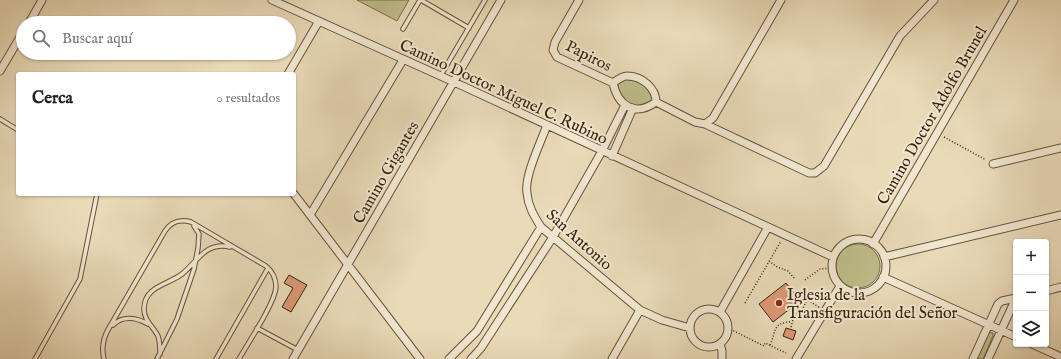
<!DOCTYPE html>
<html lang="es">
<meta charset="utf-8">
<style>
:root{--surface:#fff;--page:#f2f2f2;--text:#202124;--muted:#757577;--line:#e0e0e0}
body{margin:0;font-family:"IM FELL English",serif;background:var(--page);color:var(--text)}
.controls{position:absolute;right:12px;bottom:12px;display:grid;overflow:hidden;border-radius:4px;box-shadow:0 1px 3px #0004}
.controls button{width:36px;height:36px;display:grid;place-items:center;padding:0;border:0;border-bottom:1px solid var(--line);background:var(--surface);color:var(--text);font:20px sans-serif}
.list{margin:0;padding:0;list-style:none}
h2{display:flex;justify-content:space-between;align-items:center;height:52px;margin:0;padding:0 16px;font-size:17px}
h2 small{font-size:13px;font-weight:400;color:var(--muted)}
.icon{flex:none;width:22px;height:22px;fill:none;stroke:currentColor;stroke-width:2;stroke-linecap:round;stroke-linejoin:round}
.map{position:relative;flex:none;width:1061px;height:359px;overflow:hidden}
.search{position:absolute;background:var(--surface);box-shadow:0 1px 3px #0004;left:16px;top:16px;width:280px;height:44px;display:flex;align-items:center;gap:10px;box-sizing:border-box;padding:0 14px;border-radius:22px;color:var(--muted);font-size:15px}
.panel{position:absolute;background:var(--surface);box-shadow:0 1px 3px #0004;left:16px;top:72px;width:280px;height:124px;border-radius:4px}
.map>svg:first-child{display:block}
.green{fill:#bdbd8a;stroke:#7c704c}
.building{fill:#db9772;stroke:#3a240d}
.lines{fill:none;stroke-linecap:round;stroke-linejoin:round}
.service-casing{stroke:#665238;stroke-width:5.5}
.minor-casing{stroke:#665238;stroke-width:9}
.path{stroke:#3a240d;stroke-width:1.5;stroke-dasharray:1 2;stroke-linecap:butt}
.service{stroke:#f1e7d1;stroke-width:3.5}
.minor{stroke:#f1e7d1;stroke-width:7}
.poi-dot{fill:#8f2418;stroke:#f1e7d1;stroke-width:1.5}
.labels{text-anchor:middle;stroke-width:4;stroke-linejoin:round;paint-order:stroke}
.street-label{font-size:16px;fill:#3a240d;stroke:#f1e7d1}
.poi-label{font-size:16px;fill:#3a240d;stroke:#f1e7d1;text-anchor:start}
</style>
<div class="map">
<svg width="1061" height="359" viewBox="0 0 1061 359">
<rect width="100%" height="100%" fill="#e9dab8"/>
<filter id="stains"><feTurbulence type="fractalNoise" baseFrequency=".005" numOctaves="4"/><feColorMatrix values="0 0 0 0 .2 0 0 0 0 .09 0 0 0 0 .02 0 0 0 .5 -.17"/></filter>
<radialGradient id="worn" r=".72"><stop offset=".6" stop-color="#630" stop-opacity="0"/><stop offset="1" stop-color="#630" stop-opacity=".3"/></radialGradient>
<path class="green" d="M357,0H409L397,21Z
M623,79C637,78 646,85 654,95L652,102C647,104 641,106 636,106C625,105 616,94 618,83Z
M836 266a22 22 0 1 1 44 0a22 22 0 1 1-44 0Z
M989,332L993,333V336L983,359H976Z"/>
<path class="building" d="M289,275L307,285L291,312L282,307L293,288L284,283Z
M786,283L800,301L773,322L759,304Z
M786,328L796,331L793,340L783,336Z"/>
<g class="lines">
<defs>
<path id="service" d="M421,0L469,28
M403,29L420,0
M441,75L485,0
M0,119L18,130
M113,325C123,315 137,318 148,324
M257,328L298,350
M160,354C160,348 160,342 158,336C153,326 144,321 144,309C144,286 168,285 182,274C198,261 206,241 230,247
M35,359L80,279L97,194
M104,359C101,347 103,338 109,328L165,231C172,221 180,219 191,222L266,266C272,271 276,279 276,287C275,303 248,343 239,359
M157,359L177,319L194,269L198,248L199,234L194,226
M216,359L268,268"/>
<path id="minor" d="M272,0L454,82L833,257
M579,0L555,42L553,50L557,57L613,83
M29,23L42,0
M0,71L23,32
M288,74L319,21
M613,83C618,106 635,117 656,102
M613,83C617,80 622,76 627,76C642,76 656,88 656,102
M656,102L695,122L705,124L809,173H815L824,166L900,36L934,0
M705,124L713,118L781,0
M547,125C541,142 524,176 527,193C528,206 534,216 541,227L640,310L662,320L690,328
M612,156L633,108
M993,164L1061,148
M294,194L420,359
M310,215L403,60
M832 266a27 27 0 1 1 54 0a27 27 0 1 1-54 0Z
M873,244L1014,0
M884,257L1061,215
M883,277L1016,337
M1046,291L1061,287
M690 328a19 19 0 1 1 38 0a19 19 0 1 1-38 0Z
M720,312L768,227
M720,344L722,351V359
M1032,344L1061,357
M293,359L501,0
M449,359L477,331L541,227
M471,359L481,348L553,237L602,151L625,105
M612,359L640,310
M796,359L840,286
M973,359L998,304L1002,301L1016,298
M988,359L1016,298"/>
</defs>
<use href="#service" class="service-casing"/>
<use href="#minor" class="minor-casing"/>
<path class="path" d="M944,137L986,160
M769,261L777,267L788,271L795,279
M805,280L820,269L832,268
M805,291L811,302L820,308
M745,303L781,241
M791,327L794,316L802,310L806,302L810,300
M728,328L764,346L765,343L786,353
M770,345C776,333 772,322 791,322"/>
<use href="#service" class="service"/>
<use href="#minor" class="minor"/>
</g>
<circle class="poi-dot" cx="779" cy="303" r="4"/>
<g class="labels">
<g class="street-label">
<text transform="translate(589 55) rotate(27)" y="6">Papiros</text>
<text transform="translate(504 91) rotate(25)" y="6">Camino Doctor Miguel C. Rubino</text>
<text transform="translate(931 115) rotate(-60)" y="6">Camino Doctor Adolfo Brunel</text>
<text transform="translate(385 172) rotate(-60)" y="6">Camino Gigantes</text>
<text transform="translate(580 239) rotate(42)" y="6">San Antonio</text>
</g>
<g class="poi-label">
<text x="787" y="300">Iglesia de la<tspan x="787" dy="18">Transfiguración del Señor</tspan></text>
</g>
</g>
<rect width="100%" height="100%" filter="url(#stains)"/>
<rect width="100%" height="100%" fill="url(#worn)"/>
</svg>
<div class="controls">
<button>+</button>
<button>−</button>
<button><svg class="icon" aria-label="layers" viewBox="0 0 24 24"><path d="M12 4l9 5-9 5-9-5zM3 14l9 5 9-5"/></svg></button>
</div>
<div class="search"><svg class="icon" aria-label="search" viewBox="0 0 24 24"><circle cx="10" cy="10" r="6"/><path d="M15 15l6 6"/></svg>Buscar aquí</div>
<section class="panel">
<h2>Cerca<small>0 resultados</small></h2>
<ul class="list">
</ul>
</section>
</div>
